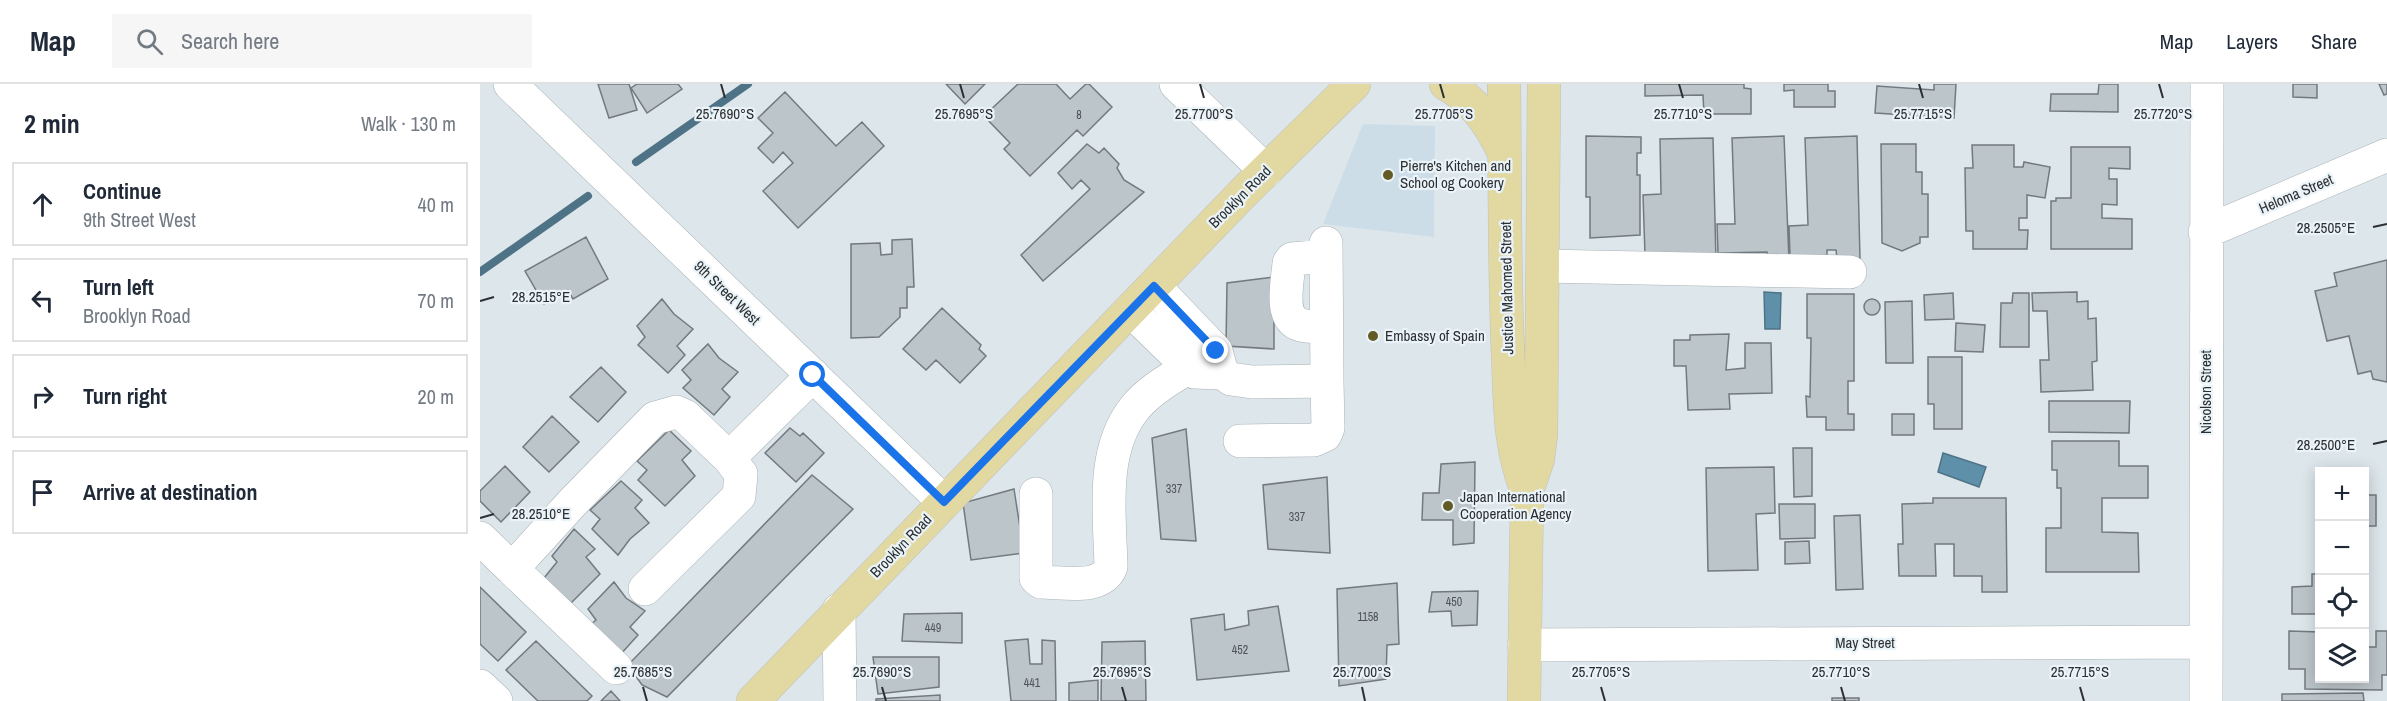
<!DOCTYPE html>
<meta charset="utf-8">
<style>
:root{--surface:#fff;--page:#f6f6f7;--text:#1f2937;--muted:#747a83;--line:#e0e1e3}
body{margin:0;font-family:"Archivo Narrow",sans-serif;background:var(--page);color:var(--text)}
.controls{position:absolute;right:18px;bottom:18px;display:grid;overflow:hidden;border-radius:0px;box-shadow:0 3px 15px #0003}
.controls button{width:54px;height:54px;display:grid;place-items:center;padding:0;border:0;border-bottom:2px solid var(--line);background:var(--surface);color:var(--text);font:30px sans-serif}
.stop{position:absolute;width:18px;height:18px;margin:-14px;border:4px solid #1a73e8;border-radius:50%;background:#fff}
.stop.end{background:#1a73e8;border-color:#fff;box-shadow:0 2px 6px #0008}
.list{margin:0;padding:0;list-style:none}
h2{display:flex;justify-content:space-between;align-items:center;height:78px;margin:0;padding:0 24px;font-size:26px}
h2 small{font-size:20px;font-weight:400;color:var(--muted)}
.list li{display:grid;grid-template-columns:39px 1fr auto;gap:18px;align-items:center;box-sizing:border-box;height:84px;margin:0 12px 12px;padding:0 12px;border:2px solid var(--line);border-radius:0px}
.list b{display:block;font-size:22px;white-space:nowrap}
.list p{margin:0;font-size:20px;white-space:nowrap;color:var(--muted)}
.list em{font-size:20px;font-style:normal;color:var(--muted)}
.icon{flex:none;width:33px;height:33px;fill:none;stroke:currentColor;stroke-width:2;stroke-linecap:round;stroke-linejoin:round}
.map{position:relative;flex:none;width:1907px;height:617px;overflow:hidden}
header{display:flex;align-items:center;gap:36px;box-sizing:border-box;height:84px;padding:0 30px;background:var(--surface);border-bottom:2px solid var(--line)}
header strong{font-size:28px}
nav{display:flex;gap:33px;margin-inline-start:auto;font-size:21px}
.search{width:420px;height:54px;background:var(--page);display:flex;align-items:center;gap:15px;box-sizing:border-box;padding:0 21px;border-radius:0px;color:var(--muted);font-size:22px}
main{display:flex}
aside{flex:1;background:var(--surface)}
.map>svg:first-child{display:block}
.built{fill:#ccdde7}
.water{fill:#5e90aa;stroke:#4f7386;stroke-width:1.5}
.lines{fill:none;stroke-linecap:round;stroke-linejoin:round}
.stream{stroke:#4f7386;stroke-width:8}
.building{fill:#bcc5ca;stroke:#727a7f;stroke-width:1.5}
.minor-casing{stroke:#a9b2b6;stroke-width:34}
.major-casing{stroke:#c0c1c1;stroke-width:34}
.minor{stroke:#fff;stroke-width:33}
.major{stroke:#e2d8a2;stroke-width:33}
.route{stroke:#1a73e8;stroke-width:8}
.ticks{fill:none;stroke:#2c2f31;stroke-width:2}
.poi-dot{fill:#635a26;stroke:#eaf3f8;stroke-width:2}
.labels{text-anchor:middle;stroke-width:4.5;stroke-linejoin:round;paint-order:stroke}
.number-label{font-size:12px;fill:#505457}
.poi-label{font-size:15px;fill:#2c2f31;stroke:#eaf3f8;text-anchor:start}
.street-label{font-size:15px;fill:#2c2f31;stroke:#eaf3f8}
.ticks-label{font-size:15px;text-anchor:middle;fill:#2c2f31;stroke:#eaf3f8;stroke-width:4.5;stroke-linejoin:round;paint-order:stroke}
</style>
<header>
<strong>Map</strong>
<div class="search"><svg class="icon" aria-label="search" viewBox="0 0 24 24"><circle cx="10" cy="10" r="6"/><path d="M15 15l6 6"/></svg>Search here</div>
<nav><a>Map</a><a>Layers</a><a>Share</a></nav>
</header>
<main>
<aside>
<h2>2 min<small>Walk · 130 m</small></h2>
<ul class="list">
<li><svg class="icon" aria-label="ahead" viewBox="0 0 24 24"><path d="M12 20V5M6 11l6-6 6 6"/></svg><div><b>Continue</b><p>9th Street West</p></div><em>40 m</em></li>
<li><svg class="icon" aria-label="left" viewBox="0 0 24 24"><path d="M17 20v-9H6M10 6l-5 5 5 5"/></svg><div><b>Turn left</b><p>Brooklyn Road</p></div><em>70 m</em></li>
<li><svg class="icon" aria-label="right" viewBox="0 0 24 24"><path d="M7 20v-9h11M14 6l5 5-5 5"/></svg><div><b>Turn right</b></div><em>20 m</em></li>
<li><svg class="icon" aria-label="arrive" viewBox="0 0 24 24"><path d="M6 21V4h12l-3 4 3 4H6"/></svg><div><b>Arrive at destination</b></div></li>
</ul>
</aside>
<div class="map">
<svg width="1907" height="617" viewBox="0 0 1907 617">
<rect width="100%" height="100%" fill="#dde6eb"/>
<path class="built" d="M883,40L955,42L954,153L843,140Z"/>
<path class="water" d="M1284,208L1301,209L1300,245H1285Z
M1463,369L1506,383L1499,403L1458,388Z"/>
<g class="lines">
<path class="stream" d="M156,78L268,0
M0,188L108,112"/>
</g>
<path class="building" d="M118,0H149L157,26L129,34Z
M157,0H198L202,5L167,29L151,4Z
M466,0H505L485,20Z
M538,0H576L590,15L606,0H609L632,23L603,52L597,46L550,92L524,65L530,59L504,32Z
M1165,0H1264V4L1271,5V30H1224L1223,11L1165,12Z
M1304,0H1348V7H1355V23H1314V6L1304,7Z
M1454,0H1476L1474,34L1395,29L1397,2L1454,6Z
M1619,0H1638V28L1570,27L1571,10H1618Z
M1813,0H1837V14L1813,13Z
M1899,0H1907V10L1904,11Z
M305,8L356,62L382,38L404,62L318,144L283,107L313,79L303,68L293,79L278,64L293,49L278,34Z
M1106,52L1161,53V69H1157V91H1160V151L1110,154V113H1106Z
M1304,52L1309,177H1288L1287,168L1238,169L1237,140H1255L1252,54Z
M1377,52L1380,175H1357L1356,166H1347V172H1310L1309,142L1328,141L1325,54Z
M1233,54L1236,178L1165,171L1163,111L1181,110L1180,55Z
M607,60L619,69L624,64L639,80L637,84L644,96L664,108L563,197L541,171L610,105L601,96L592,105L578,89Z
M1401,60H1436V88H1442V110H1448V153H1440V159L1422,167L1402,159Z
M1492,61H1534V83H1543L1544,78L1570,83L1565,114L1547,111V134H1539V146H1548L1547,165H1493V147H1486L1485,84H1493Z
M1591,63H1650V85L1629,84V95H1637V121L1622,120V134L1652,135V165H1571V117H1576V114H1591Z
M106,153L128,195L93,215L88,206L64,220L45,187Z
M432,155L434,203H427V224H420V233L399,253L371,254V160L400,159L401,171L412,170V156Z
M1907,176V298L1893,295L1891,287L1878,290L1869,252L1847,257L1835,207L1857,202L1854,189Z
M794,193V265L746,262L747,199Z
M1597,208V218L1608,217V235L1616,234L1617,277L1612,278L1613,306L1561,308L1560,276H1569L1567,227H1553L1552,209Z
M1473,209L1474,235L1445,236L1444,211Z
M1533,209H1549V263H1520L1521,219H1532Z
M1327,210H1374V297H1368V330H1374V346H1346V333H1327L1326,312L1330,313L1331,254H1327Z
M182,215L194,230L213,245L197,262L205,271L188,289L158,261L165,253L157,242Z
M1384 223a8 8 0 1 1 16 0a8 8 0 1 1-16 0Z
M1432,217L1433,279H1406L1405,218Z
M462,224L501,261L499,265L506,272L480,299L456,276L446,286L423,265Z
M1476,239L1505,241L1503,268L1475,267Z
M1249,250L1246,286L1265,284V259H1291L1292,309L1249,310L1250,325L1208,326L1206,282H1194V256H1210V251Z
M228,260L239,274L258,288L242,305L250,313L234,331L203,304L211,296L202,286Z
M1448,273H1482V345H1454V320H1448Z
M121,283L146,308L118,338L90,313Z
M1569,317H1650L1649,349L1569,348Z
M1412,330H1434V351H1412Z
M72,332L99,358L69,388L43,363Z
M310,344L320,352L323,349L344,369L316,398L285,369Z
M706,345L716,457L681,455L672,354Z
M189,346L211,367L202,376L215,392L185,422L158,396L167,386L157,377Z
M1572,357H1639V382H1668V414H1622V448L1658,449L1659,488H1566V444H1581V404H1577V386H1572Z
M1313,364H1332V412L1314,413Z
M995,378L994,459L973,461V436H942L943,409H959L961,380Z
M25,382L50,408L21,438L0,417V407Z
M1294,383L1295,429L1276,430L1278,486L1228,487L1226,384Z
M332,391L373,425L187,613L162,601L148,581Z
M847,393L850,469L788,465L783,401Z
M141,397L162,416L155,424L169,439L150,455L138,471L112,445L120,435L110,426Z
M534,405L544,469L491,476L483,419Z
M1884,411H1896V442H1884Z
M1453,414H1526L1527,508H1502V492H1474V460H1455L1456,492H1419L1418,460H1423L1422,420L1453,419Z
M1299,420H1335V454L1300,455Z
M1380,431L1383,505L1356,506L1354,432Z
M94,445L115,465L106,473L120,490L91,519L64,494L77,478L72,472Z
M1329,457L1330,479L1305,480V458Z
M1832,490H1840V530H1812V503L1832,502Z
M134,498L146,514L165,527L150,543L158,551L140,571L108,543L116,536L108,525Z
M917,499L919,560L907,561L906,595L859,602L857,505Z
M0,503L46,548L18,577L0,560Z
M998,507L997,541L972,542L971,527L949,528L952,508Z
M798,522L809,587L717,596L711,535L744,530L745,546L769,541L768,527Z
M482,529V559L422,557L424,530Z
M1809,547L1840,548V594H1884V563H1896V547H1907V591H1902V606L1825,605V585H1809Z
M548,555L550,580H562V556L575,557L576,617H531L525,557Z
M56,557L112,612L107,617H58L26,586Z
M665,557L666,617H621L622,558Z
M393,573H459V603L398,610Z
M618,596V617H589V599Z
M131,607L140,617H121Z
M1883,609L1884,617H1802V610Z
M460,611V617H396V615Z
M1352,614H1379V617H1352Z"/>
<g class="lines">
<defs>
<path id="minor" d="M30,0L464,418
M696,0L786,87
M1725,148L1907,71
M846,159L847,297
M1063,182L1370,188
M674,202L736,267L742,289
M650,226L714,288L742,289L751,295L772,298L847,297L848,344L845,351L834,356L760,357
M845,243C837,243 828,243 821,241C798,235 808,196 809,179L812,175L846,172
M556,410V494L561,498C583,498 621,507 631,483C630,432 620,368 654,325C668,307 690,295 709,283
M0,454L32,485
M165,505L259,412L261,390L249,374
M359,526L360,617
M1044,561L1726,558
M136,584L32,485L93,418L175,334L196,328L205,332L249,374L333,291
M0,602L16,617
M1726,617L1727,0"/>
<path id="major" d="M966,0C994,15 1011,41 1024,69
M1024,0C1025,90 1024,181 1028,271C1030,318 1029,363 1047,407
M273,617L763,109L874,0
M1044,617L1047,407L1058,375L1061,350L1064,0"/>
</defs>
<use href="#minor" class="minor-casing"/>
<use href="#major" class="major-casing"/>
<use href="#minor" class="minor"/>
<use href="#major" class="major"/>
</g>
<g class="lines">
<path class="route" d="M333,291L464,418L674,202L736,267"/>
</g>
<path class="ticks" d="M241,0L245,14M480,0L484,14M720,0L724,14M960,0L964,14M1199,0L1203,14M1439,0L1443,14M1679,0L1683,14M1893,143L1907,140M0,217L14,213M1893,360L1907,357M0,434L14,430M163,603L167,617M402,603L406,617M642,603L646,617M882,603L885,617M1121,603L1125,617M1361,603L1365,617M1600,603L1604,617"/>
<g class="poi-dot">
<circle cx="908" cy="91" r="6"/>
<circle cx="893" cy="252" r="6"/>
<circle cx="968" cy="422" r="6"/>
</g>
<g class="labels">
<g class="number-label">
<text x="599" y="35">8</text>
<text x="694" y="409">337</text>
<text x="817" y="437">337</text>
<text x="974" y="522">450</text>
<text x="888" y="537">1158</text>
<text x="453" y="548">449</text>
<text x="760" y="570">452</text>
<text x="552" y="603">441</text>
</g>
<g class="poi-label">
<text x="920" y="87">Pierre's Kitchen and<tspan x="920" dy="17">School og Cookery</tspan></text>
<text x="905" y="257">Embassy of Spain</text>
<text x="980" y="418">Japan International<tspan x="980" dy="17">Cooperation Agency</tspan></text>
</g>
<g class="street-label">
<text transform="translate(1816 110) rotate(-23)" y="5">Heloma Street</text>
<text transform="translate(760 113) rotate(-45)" y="5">Brooklyn Road</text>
<text transform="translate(1027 204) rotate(-91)" y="5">Justice Mahomed Street</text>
<text transform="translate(247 209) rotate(44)" y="5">9th Street West</text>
<text transform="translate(1726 308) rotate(-90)" y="5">Nicolson Street</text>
<text transform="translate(421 462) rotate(-46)" y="5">Brooklyn Road</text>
<text x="1385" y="564">May Street</text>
</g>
</g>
<g class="ticks-label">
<text x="484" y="35">25.7695°S</text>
<text x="724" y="35">25.7700°S</text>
<text x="964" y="35">25.7705°S</text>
<text x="1203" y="35">25.7710°S</text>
<text x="245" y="35">25.7690°S</text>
<text x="1443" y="35">25.7715°S</text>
<text x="1683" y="35">25.7720°S</text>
<text x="1846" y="149">28.2505°E</text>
<text x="61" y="218">28.2515°E</text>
<text x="1846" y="366">28.2500°E</text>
<text x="61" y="435">28.2510°E</text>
<text x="163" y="593">25.7685°S</text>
<text x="402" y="593">25.7690°S</text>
<text x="642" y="593">25.7695°S</text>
<text x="882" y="593">25.7700°S</text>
<text x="1121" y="593">25.7705°S</text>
<text x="1361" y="593">25.7710°S</text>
<text x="1600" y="593">25.7715°S</text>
</g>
</svg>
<div class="controls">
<button>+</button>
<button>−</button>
<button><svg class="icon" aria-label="locate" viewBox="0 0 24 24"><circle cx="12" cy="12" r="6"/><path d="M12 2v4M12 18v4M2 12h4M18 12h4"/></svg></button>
<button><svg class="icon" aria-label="layers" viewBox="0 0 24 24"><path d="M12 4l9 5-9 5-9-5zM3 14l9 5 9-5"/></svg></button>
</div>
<div class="stop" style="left:333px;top:291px"></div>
<div class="stop end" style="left:736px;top:267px"></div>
</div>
</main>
